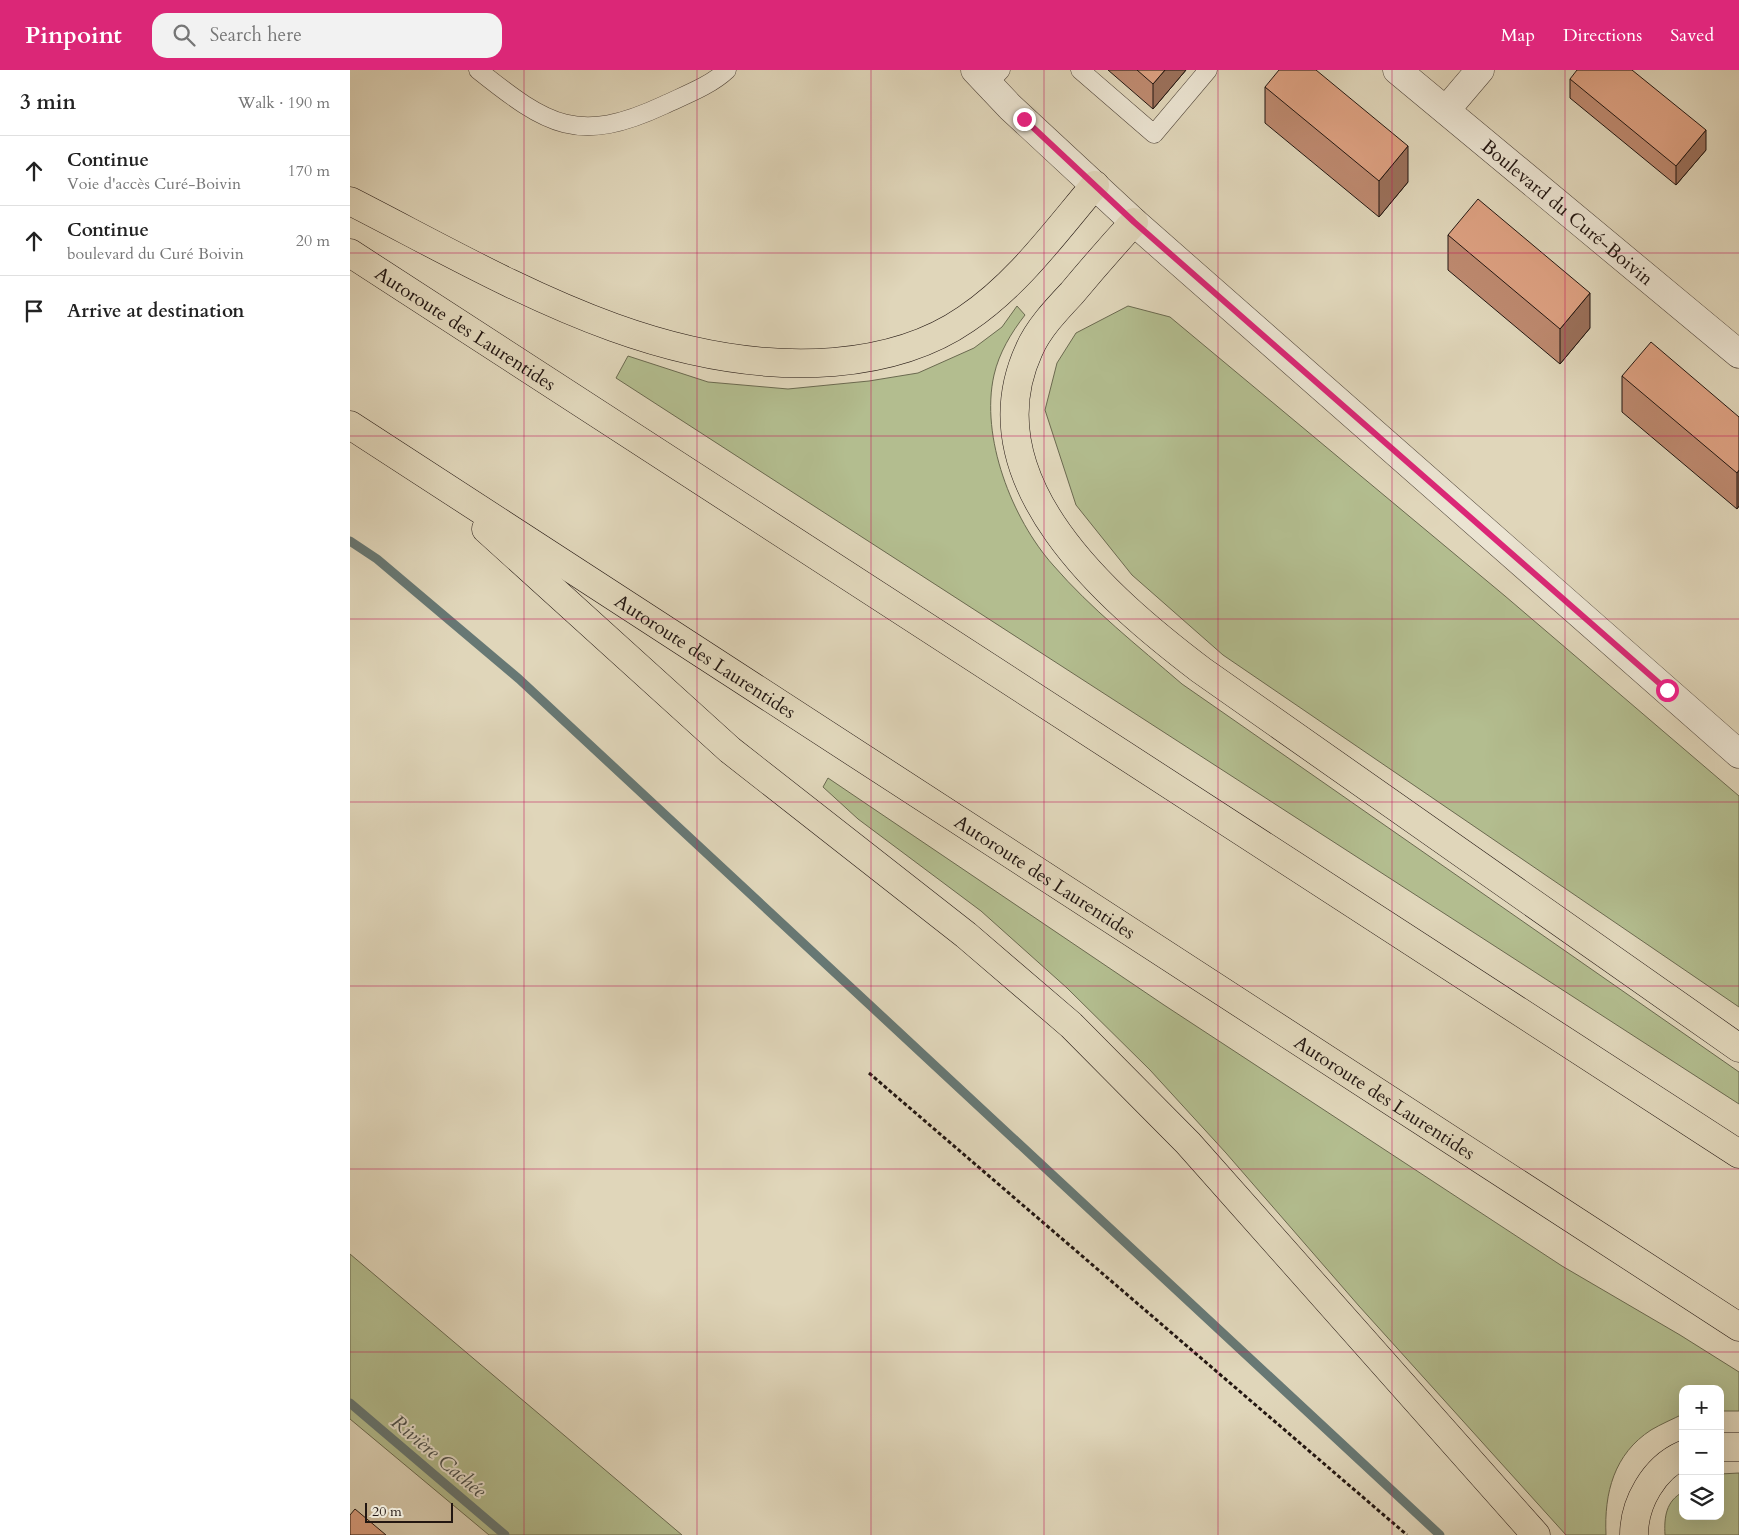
<!DOCTYPE html>
<meta charset="utf-8">
<style>
:root{--surface:#fff;--page:#f2f2f2;--text:#222;--muted:#767676;--line:#e0e0e0;--accent:#db2777}
body{margin:0;font-family:Cardo,serif;background:var(--page);color:var(--text)}
.controls{position:absolute;right:15px;bottom:15px;display:grid;overflow:hidden;border-radius:10px;box-shadow:0 5px 20px #0002}
.controls button{width:45px;height:45px;display:grid;place-items:center;padding:0;border:0;border-bottom:1px solid var(--line);background:var(--surface);color:var(--text);font:25px sans-serif}
.scale{position:absolute;left:15px;bottom:12px;width:88px;box-sizing:border-box;padding-left:5px;border:2px solid #231712;border-top:0;font-size:14px;line-height:18px;white-space:nowrap;color:#231712;-webkit-text-stroke:4px #ebe4d2;paint-order:stroke}
.stop{position:absolute;width:15px;height:15px;margin:-11px;border:4px solid #db2777;border-radius:50%;background:#fff}
.stop.end{background:#db2777;border-color:#fff;box-shadow:0 1px 5px #0008}
.list{margin:0;padding:0;list-style:none}
h2{display:flex;justify-content:space-between;align-items:center;height:65px;margin:0;padding:0 20px;font-size:21px}
h2 small{font-size:16px;font-weight:400;color:var(--muted)}
.list li{display:grid;grid-template-columns:32px 1fr auto;gap:15px;align-items:center;box-sizing:border-box;height:70px;padding:0 20px;border-top:1px solid var(--line)}
.list b{display:block;font-size:19px;white-space:nowrap}
.list p{margin:0;font-size:16px;white-space:nowrap;color:var(--muted)}
.list em{font-size:16px;font-style:normal;color:var(--muted)}
.icon{flex:none;width:28px;height:28px;fill:none;stroke:currentColor;stroke-width:2;stroke-linecap:round;stroke-linejoin:round}
.map{position:relative;flex:none;width:1389px;height:1465px;overflow:hidden}
header{display:flex;align-items:center;gap:30px;box-sizing:border-box;height:70px;padding:0 25px;background:var(--accent);color:#fff}
header strong{font-size:24px}
nav{display:flex;gap:28px;margin-inline-start:auto;font-size:18px}
.search{width:350px;height:45px;background:var(--page);display:flex;align-items:center;gap:12px;box-sizing:border-box;padding:0 18px;border-radius:15px;color:var(--muted);font-size:19px}
main{display:flex}
aside{flex:1;background:var(--surface)}
.map>svg:first-child{display:block}
.green{fill:#b3bd8f;stroke:#6b6a50}
.lines{fill:none;stroke-linecap:round;stroke-linejoin:round}
.stream{stroke:#677874;stroke-width:9}
.service-casing{stroke:#52473c;stroke-width:19}
.minor-casing{stroke:#52473c;stroke-width:29}
.tertiary-casing{stroke:#52473c;stroke-width:29}
.motorway-casing{stroke:#231712;stroke-width:29}
.path{stroke:#231712;stroke-width:3;stroke-dasharray:4 2.5;stroke-linecap:butt}
.service{stroke:#ebe4d2;stroke-width:18}
.minor{stroke:#ebe4d2;stroke-width:28}
.tertiary{stroke:#ebe4d2;stroke-width:28}
.motorway{stroke:#e0d6ba;stroke-width:28}
.wall{fill:#be8a70;stroke:#231712}
.shaded-wall{fill:#9b715b;stroke:#231712}
.building{fill:#dda182;stroke:#231712}
.route{stroke:#db2777;stroke-width:6}
.grid{fill:none;stroke:#c2185b;stroke-width:1;stroke-opacity:0.55}
.labels{text-anchor:middle;stroke-width:4;stroke-linejoin:round;paint-order:stroke}
.street-label{font-size:19px;fill:#231712;stroke:#ebe4d2}
.water-label{font-size:20px;font-style:italic;fill:#4b4f4b;stroke:#ebe4d2}
</style>
<header>
<strong>Pinpoint</strong>
<div class="search"><svg class="icon" aria-label="search" viewBox="0 0 24 24"><circle cx="10" cy="10" r="6"/><path d="M15 15l6 6"/></svg>Search here</div>
<nav><a>Map</a><a>Directions</a><a>Saved</a></nav>
</header>
<main>
<aside>
<h2>3 min<small>Walk · 190 m</small></h2>
<ul class="list">
<li><svg class="icon" aria-label="ahead" viewBox="0 0 24 24"><path d="M12 20V5M6 11l6-6 6 6"/></svg><div><b>Continue</b><p>Voie d'accès Curé-Boivin</p></div><em>170 m</em></li>
<li><svg class="icon" aria-label="ahead" viewBox="0 0 24 24"><path d="M12 20V5M6 11l6-6 6 6"/></svg><div><b>Continue</b><p>boulevard du Curé Boivin</p></div><em>20 m</em></li>
<li><svg class="icon" aria-label="arrive" viewBox="0 0 24 24"><path d="M6 21V4h12l-3 4 3 4H6"/></svg><div><b>Arrive at destination</b></div></li>
</ul>
</aside>
<div class="map">
<svg width="1389" height="1465" viewBox="0 0 1389 1465">
<rect width="100%" height="100%" fill="#e0d6ba"/>
<filter id="stains"><feTurbulence type="fractalNoise" baseFrequency=".004" numOctaves="4"/><feColorMatrix values="0 0 0 0 .2 0 0 0 0 .09 0 0 0 0 .02 0 0 0 .5 -.17"/></filter>
<radialGradient id="worn" r=".72"><stop offset=".6" stop-color="#630" stop-opacity="0"/><stop offset="1" stop-color="#630" stop-opacity=".3"/></radialGradient>
<path class="green" d="M667,236L675,245C661,263 649,283 644,305C630,367 662,449 703,495C741,539 788,576 832,614L1389,1002V1034L266,308L278,286L358,312L438,319L519,311L568,303L624,278L652,257Z
M778,236L820,247L1155,526L1389,726V937L873,585L782,505L726,435L695,340L707,293L726,263Z
M478,708L814,935L1212,1196L1330,1265L1389,1302V1341H1370V1319H1333V1344C1323,1349 1311,1354 1301,1360C1264,1384 1254,1423 1256,1465H1216L1009,1236L876,1083L800,1000L717,918L631,841L508,749L473,717Z
M0,1184L332,1465H139L0,1349Z
M1389,1403V1465H1315C1314,1447 1316,1431 1333,1422V1446H1370V1404Z"/>
<g class="lines">
<path class="stream" d="M0,471L27,489L169,609L1090,1465
M0,1333L155,1465"/>
<defs>
<path id="service" d="M128,0C198,56 228,75 314,35C335,25 360,16 377,0
M730,0L804,64L858,0
M638,14L651,0"/>
<g id="minor">
<path id="s1" d="M1047,0L1389,284"/>
<path d="M1096,40L1130,0"/>
</g>
<path id="tertiary" d="M625,0L660,37L784,152L1389,684"/>
<g id="motorway">
<path d="M0,131C151,208 308,306 484,292C531,288 577,276 616,249C668,214 705,162 745,115"/>
<path d="M784,152C763,175 742,199 722,223C706,240 688,259 679,280C619,411 759,530 851,600L1389,978"/>
<path id="s2" d="M0,183L1389,1084"/>
<path id="s3" d="M0,355L1389,1257"/>
<path d="M136,459L380,680L616,865L721,955L838,1073L1186,1465"/>
<path d="M1370,1377H1389"/>
<path d="M1284,1465C1284,1433 1304,1398 1333,1385"/>
</g>
</defs>
<use href="#service" class="service-casing"/>
<use href="#minor" class="minor-casing"/>
<use href="#tertiary" class="tertiary-casing"/>
<use href="#motorway" class="motorway-casing"/>
<path class="path" d="M519,1003L1057,1465"/>
<use href="#service" class="service"/>
<use href="#minor" class="minor"/>
<use href="#tertiary" class="tertiary"/>
<use href="#motorway" class="motorway"/>
</g>
<path class="wall" d="M758,0H836L803,39Z
M1220,9L1356,80L1326,115L1220,28Z
M915,17L1058,112L1029,147L915,53Z
M1098,165L1240,258L1210,294L1098,200Z
M1272,306L1389,347V436L1387,439L1272,342Z"/>
<path class="shaded-wall" d="M815,0H836L803,39V14Z
M1356,60V80L1326,115V96Z
M1058,76V112L1029,147V111Z
M1240,223V258L1210,294V259Z
M1389,400V436L1387,439V403Z"/>
<path class="building" d="M787,0H815L803,14Z
M929,0H966L1058,76L1029,111L915,17Z
M1227,0H1282L1356,60L1326,96L1220,9Z
M1128,129L1240,223L1210,259L1098,165Z
M1301,272L1389,347V400L1387,403L1272,306Z
M5,1439L36,1465H0V1445Z"/>
<g class="lines">
<path class="route" d="M674,49L784,152L1317,620"/>
</g>
<path class="grid" d="M174,0V1465M347,0V1465M521,0V1465M694,0V1465M868,0V1465M1042,0V1465M1215,0V1465M0,183H1389M0,366H1389M0,549H1389M0,732H1389M0,916H1389M0,1099H1389M0,1282H1389"/>
<g class="labels">
<g class="street-label">
<text dy="7" stroke="none"><textPath href="#s1" startOffset="222">Boulevard du Curé-Boivin</textPath></text>
<text dy="7" stroke="none"><textPath href="#s2" startOffset="138">Autoroute des Laurentides</textPath></text>
<text dy="7" stroke="none"><textPath href="#s3" startOffset="424">Autoroute des Laurentides</textPath></text>
<text dy="7" stroke="none"><textPath href="#s3" startOffset="829">Autoroute des Laurentides</textPath></text>
<text dy="7" stroke="none"><textPath href="#s3" startOffset="1234">Autoroute des Laurentides</textPath></text>
</g>
<g class="water-label">
<text transform="translate(89 1386) rotate(40)" y="7">Rivière Cachée</text>
</g>
</g>
<rect width="100%" height="100%" filter="url(#stains)"/>
<rect width="100%" height="100%" fill="url(#worn)"/>
</svg>
<div class="controls">
<button>+</button>
<button>−</button>
<button><svg class="icon" aria-label="layers" viewBox="0 0 24 24"><path d="M12 4l9 5-9 5-9-5zM3 14l9 5 9-5"/></svg></button>
</div>
<div class="scale">20 m</div>
<div class="stop" style="left:1317px;top:620px"></div>
<div class="stop end" style="left:674px;top:49px"></div>
</div>
</main>
